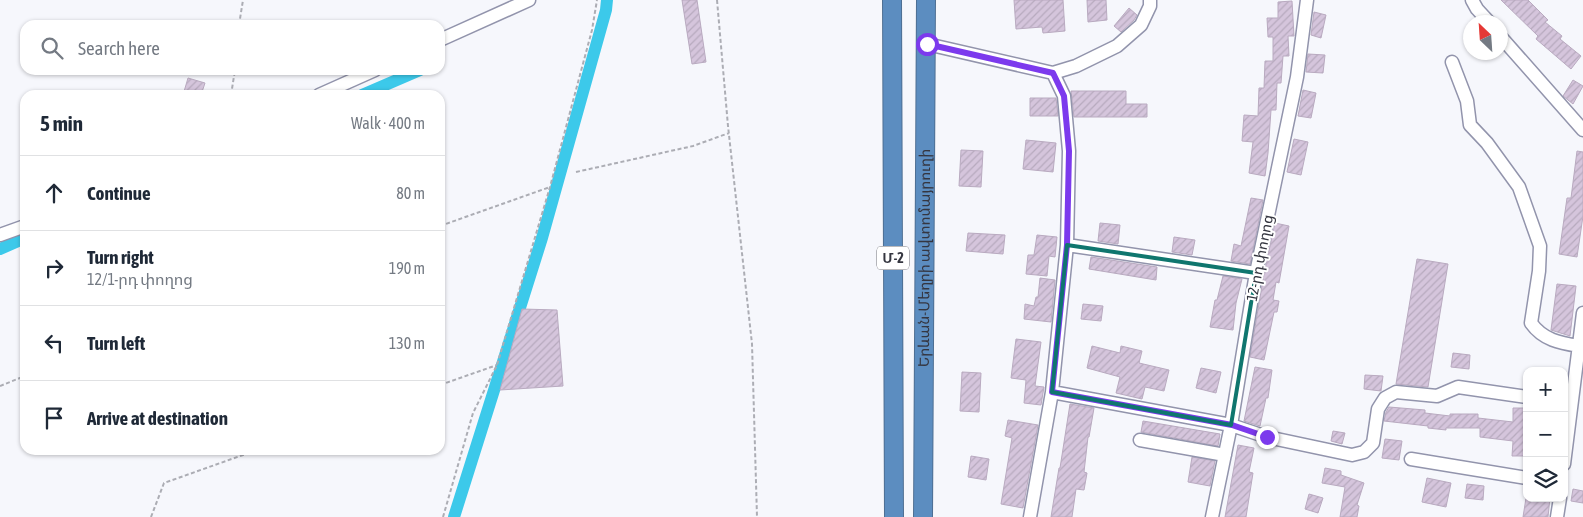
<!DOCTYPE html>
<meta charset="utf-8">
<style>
:root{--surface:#fff;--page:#f2f2f3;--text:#1f2937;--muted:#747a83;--line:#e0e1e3}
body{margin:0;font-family:"Asap Condensed","Noto Sans Armenian",sans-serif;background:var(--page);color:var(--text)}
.controls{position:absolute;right:15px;bottom:15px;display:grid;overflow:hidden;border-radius:10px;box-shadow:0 1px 4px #0004}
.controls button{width:45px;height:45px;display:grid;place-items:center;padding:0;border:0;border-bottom:1px solid var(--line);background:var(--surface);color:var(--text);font:25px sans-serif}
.compass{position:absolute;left:1463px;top:15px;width:45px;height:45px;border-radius:50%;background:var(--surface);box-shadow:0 1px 4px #0004;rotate:335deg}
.stop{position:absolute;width:15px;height:15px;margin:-11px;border:4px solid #7c3aed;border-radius:50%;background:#fff}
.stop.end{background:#7c3aed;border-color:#fff;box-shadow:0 1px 5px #0008}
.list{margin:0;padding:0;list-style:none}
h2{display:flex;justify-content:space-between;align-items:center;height:65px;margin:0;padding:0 20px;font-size:21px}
h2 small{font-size:16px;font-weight:400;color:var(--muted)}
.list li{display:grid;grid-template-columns:32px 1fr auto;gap:15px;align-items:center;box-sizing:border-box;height:75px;padding:0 20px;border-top:1px solid var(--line)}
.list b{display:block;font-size:19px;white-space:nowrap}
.list p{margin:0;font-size:16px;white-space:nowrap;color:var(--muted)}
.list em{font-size:16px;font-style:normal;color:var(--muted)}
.icon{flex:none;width:28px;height:28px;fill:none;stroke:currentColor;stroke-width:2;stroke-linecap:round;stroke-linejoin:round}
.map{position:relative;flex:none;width:1583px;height:517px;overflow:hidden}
.search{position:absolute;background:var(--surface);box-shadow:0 1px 4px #0004;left:20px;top:20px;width:425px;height:55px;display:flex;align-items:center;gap:12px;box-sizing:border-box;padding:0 18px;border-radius:15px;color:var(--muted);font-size:19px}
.panel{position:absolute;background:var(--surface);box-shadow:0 1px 4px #0004;left:20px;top:90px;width:425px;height:365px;border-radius:15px}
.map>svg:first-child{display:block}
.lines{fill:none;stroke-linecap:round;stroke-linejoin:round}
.canal{stroke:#3cc9ea;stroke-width:12}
.building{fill:url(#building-hatch);stroke:#b9aac0}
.minor-casing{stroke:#9294ac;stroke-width:15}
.highway-casing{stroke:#4e6f93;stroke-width:20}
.path{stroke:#acadb4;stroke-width:2;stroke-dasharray:4 2.5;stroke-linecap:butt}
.minor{stroke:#fff;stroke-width:12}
.highway{stroke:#5c8dc0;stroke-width:18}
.route{stroke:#7c3aed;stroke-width:6}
.marked{fill:none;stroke:#0f766e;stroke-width:4;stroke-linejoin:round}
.labels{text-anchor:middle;stroke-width:4;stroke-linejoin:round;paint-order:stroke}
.shield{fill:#fff;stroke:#727279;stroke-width:1}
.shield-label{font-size:14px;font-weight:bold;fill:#353640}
.street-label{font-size:15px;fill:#353640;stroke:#fff}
</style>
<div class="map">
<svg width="1583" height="517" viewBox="0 0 1583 517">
<defs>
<pattern id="building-hatch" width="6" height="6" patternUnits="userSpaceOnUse" patternTransform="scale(1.25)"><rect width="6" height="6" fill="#d5c5dc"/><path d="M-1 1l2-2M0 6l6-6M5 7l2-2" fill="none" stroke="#b7aabe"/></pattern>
</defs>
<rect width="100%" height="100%" fill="#f6f7fc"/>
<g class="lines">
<path class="canal" d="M362,95L420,70
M0,249L25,238
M454,517L542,238L606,10L607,0"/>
</g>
<path class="building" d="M682,0H697L706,62L692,64Z
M1014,0H1063L1065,31L1043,33L1042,27L1016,29Z
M1087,0H1106L1107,20L1088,22Z
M1501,0H1528L1548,20L1545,22L1562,36L1560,39L1581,56L1571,69L1536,39L1538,36Z
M1292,1L1294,36H1288L1289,56H1283L1281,83H1277L1276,110H1271L1268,153L1265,176L1249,173L1253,142L1242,141L1244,115L1258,116L1259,88H1264L1265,61H1273V37H1268L1267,18H1278V2Z
M1129,8L1137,15L1134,20L1121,32L1114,26Z
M1314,12L1326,15L1321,38L1311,35Z
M1308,54L1325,55L1323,73L1306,72Z
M188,78L205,83L201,95H183Z
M1573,80L1583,86L1573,104L1563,96Z
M1303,90L1316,93L1311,118L1298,116Z
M1071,91H1126V104H1147V117H1074Z
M1030,98H1056L1058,116H1030Z
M1294,139L1308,142L1301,175L1287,172Z
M1026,140L1056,143L1053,172L1023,169Z
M961,150L983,151L981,187L959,186Z
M1577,151L1583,152V216L1577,257L1559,254L1567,198H1571Z
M1251,198L1263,200L1250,264L1231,261L1234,244L1241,246Z
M1100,223L1120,225L1118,244L1098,241Z
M1275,223L1289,226L1279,283L1276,282L1273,300L1279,301L1277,312H1274L1264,360L1250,357L1264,274Z
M968,233L1005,235L1003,254L966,251Z
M1037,235L1057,237L1055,257L1049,256L1047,276L1026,274L1028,255H1034Z
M1174,237L1195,240L1192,255L1172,252Z
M1091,257L1157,267L1156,280L1089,269Z
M1417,259L1448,264L1428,387L1396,384Z
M1223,276L1242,279L1236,303L1233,330L1210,327L1215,300H1217Z
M1040,278L1055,280L1051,322L1024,319L1025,304L1034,306L1036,297H1038Z
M1557,284L1576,286L1570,336L1551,330Z
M1083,304L1103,306L1101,321L1081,319Z
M522,309L557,310L563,386L500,390Z
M1016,339L1041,342L1035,386L1044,387L1041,405L1024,403L1026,380L1011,378Z
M1092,346L1120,353L1121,346L1142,351L1139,363L1169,370L1164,391L1145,387L1142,399L1116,393L1120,377L1087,368Z
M1453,353L1470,355L1469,369L1451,367Z
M1255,367L1272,370L1268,398H1266L1260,426L1244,421Z
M1201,368L1221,372L1216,393L1196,388Z
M962,372L981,373L979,412L960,411Z
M1365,375L1383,376L1381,391L1364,389Z
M1070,404L1094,408L1089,437H1088L1084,472L1087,473L1084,490L1076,489L1072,517H1051L1059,468H1060Z
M1389,407L1425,410V413L1450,416V414H1478V418L1513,422V408H1527V456H1512L1513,441L1480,437V428H1446V430L1428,428V426L1384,421L1386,412Z
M1008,420L1038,425L1023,508L1001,504L1012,438L1005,436Z
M1143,421L1220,434L1218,446L1141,432Z
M1333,431L1345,433L1342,444L1331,441Z
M1385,439L1402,441L1399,460L1382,458Z
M1238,445L1254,448L1249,472L1253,473L1246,517H1225Z
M971,456L989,459L986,480L968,477Z
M1192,457L1215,461L1210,486L1188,482Z
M1325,468L1341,471V475L1364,483L1357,505L1359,506L1357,517H1340L1345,487L1322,483Z
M1427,478L1451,483L1446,507L1422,502Z
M1467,484L1484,486L1483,500L1465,498Z
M1573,489L1583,491V503L1571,501Z
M1309,494L1323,498L1318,513L1305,509Z
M1526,498H1550L1548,517H1523Z"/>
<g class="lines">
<defs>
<path id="minor" d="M1472,0L1477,9L1489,22
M1500,36L1583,130
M440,40L529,0
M927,44L1053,73L1076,66L1117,46L1141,25L1150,6V0
M1452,62L1467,101L1470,125L1487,143L1519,187L1540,246L1539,271L1531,323C1543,340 1560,343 1579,346
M319,95L375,70
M0,235L25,226
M1067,245L1256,273
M1052,392L1231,425L1267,437L1352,455L1364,452L1373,443L1378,409L1385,398L1396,392L1437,396L1458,387L1527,397
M1140,440L1225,455
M1411,459L1527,478
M1564,464L1583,313
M1030,517L1052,392L1067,245L1069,151L1064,96L1053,73
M1212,517L1231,425L1256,273L1297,77L1307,0
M1557,517L1560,498"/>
<g id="highway">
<path d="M892,0L894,517"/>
<path id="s1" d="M923,517L926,0"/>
</g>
</defs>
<use href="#minor" class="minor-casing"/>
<use href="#highway" class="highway-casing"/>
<path class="path" d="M717,0L728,126L752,344L757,517
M239,25L243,0
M231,95L235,70
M576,172L693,146L729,133
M440,226L550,187
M440,385L497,365
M0,386L25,376
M151,517L164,483L257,450
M443,517L473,413L497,365L550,187L592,30L597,0"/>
<use href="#minor" class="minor"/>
<use href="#highway" class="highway"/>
</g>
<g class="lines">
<path class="route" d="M927,44L1053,73L1064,96L1069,151L1067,245L1052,392L1232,425L1267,437"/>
</g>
<path class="marked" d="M1067,245L1256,273L1231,425L1052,392Z"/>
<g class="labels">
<rect class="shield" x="877" y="246.5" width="32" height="23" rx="4"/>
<g class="shield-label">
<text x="893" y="263">Մ-2</text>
</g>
<g class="street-label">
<text dy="5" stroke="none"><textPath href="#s1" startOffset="259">Երևան-Մեղրի ավտոմայրուղի</textPath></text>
<text transform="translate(1260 258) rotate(-79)" y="5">12-րդ փողոց</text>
</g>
</g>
</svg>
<div class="controls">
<button>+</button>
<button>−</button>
<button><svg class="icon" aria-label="layers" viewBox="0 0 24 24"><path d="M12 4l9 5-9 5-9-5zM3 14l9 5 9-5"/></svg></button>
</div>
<svg class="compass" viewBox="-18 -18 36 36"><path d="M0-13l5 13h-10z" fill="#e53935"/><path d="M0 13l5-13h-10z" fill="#747a83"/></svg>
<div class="stop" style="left:927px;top:44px"></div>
<div class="stop end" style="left:1267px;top:437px"></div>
<div class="search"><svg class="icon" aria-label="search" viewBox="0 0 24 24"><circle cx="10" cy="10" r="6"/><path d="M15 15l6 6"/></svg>Search here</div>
<section class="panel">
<h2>5 min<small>Walk · 400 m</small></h2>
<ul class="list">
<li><svg class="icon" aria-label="ahead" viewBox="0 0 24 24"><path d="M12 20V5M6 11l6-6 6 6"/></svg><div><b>Continue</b></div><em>80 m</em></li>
<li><svg class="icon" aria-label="right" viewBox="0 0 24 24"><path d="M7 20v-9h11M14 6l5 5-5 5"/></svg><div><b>Turn right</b><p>12/1-րդ փողոց</p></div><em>190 m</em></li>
<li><svg class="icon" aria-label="left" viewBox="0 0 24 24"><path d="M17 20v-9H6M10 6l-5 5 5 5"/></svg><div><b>Turn left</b></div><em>130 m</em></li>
<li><svg class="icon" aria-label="arrive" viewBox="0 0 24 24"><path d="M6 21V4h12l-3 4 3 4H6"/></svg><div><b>Arrive at destination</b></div></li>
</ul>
</section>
</div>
